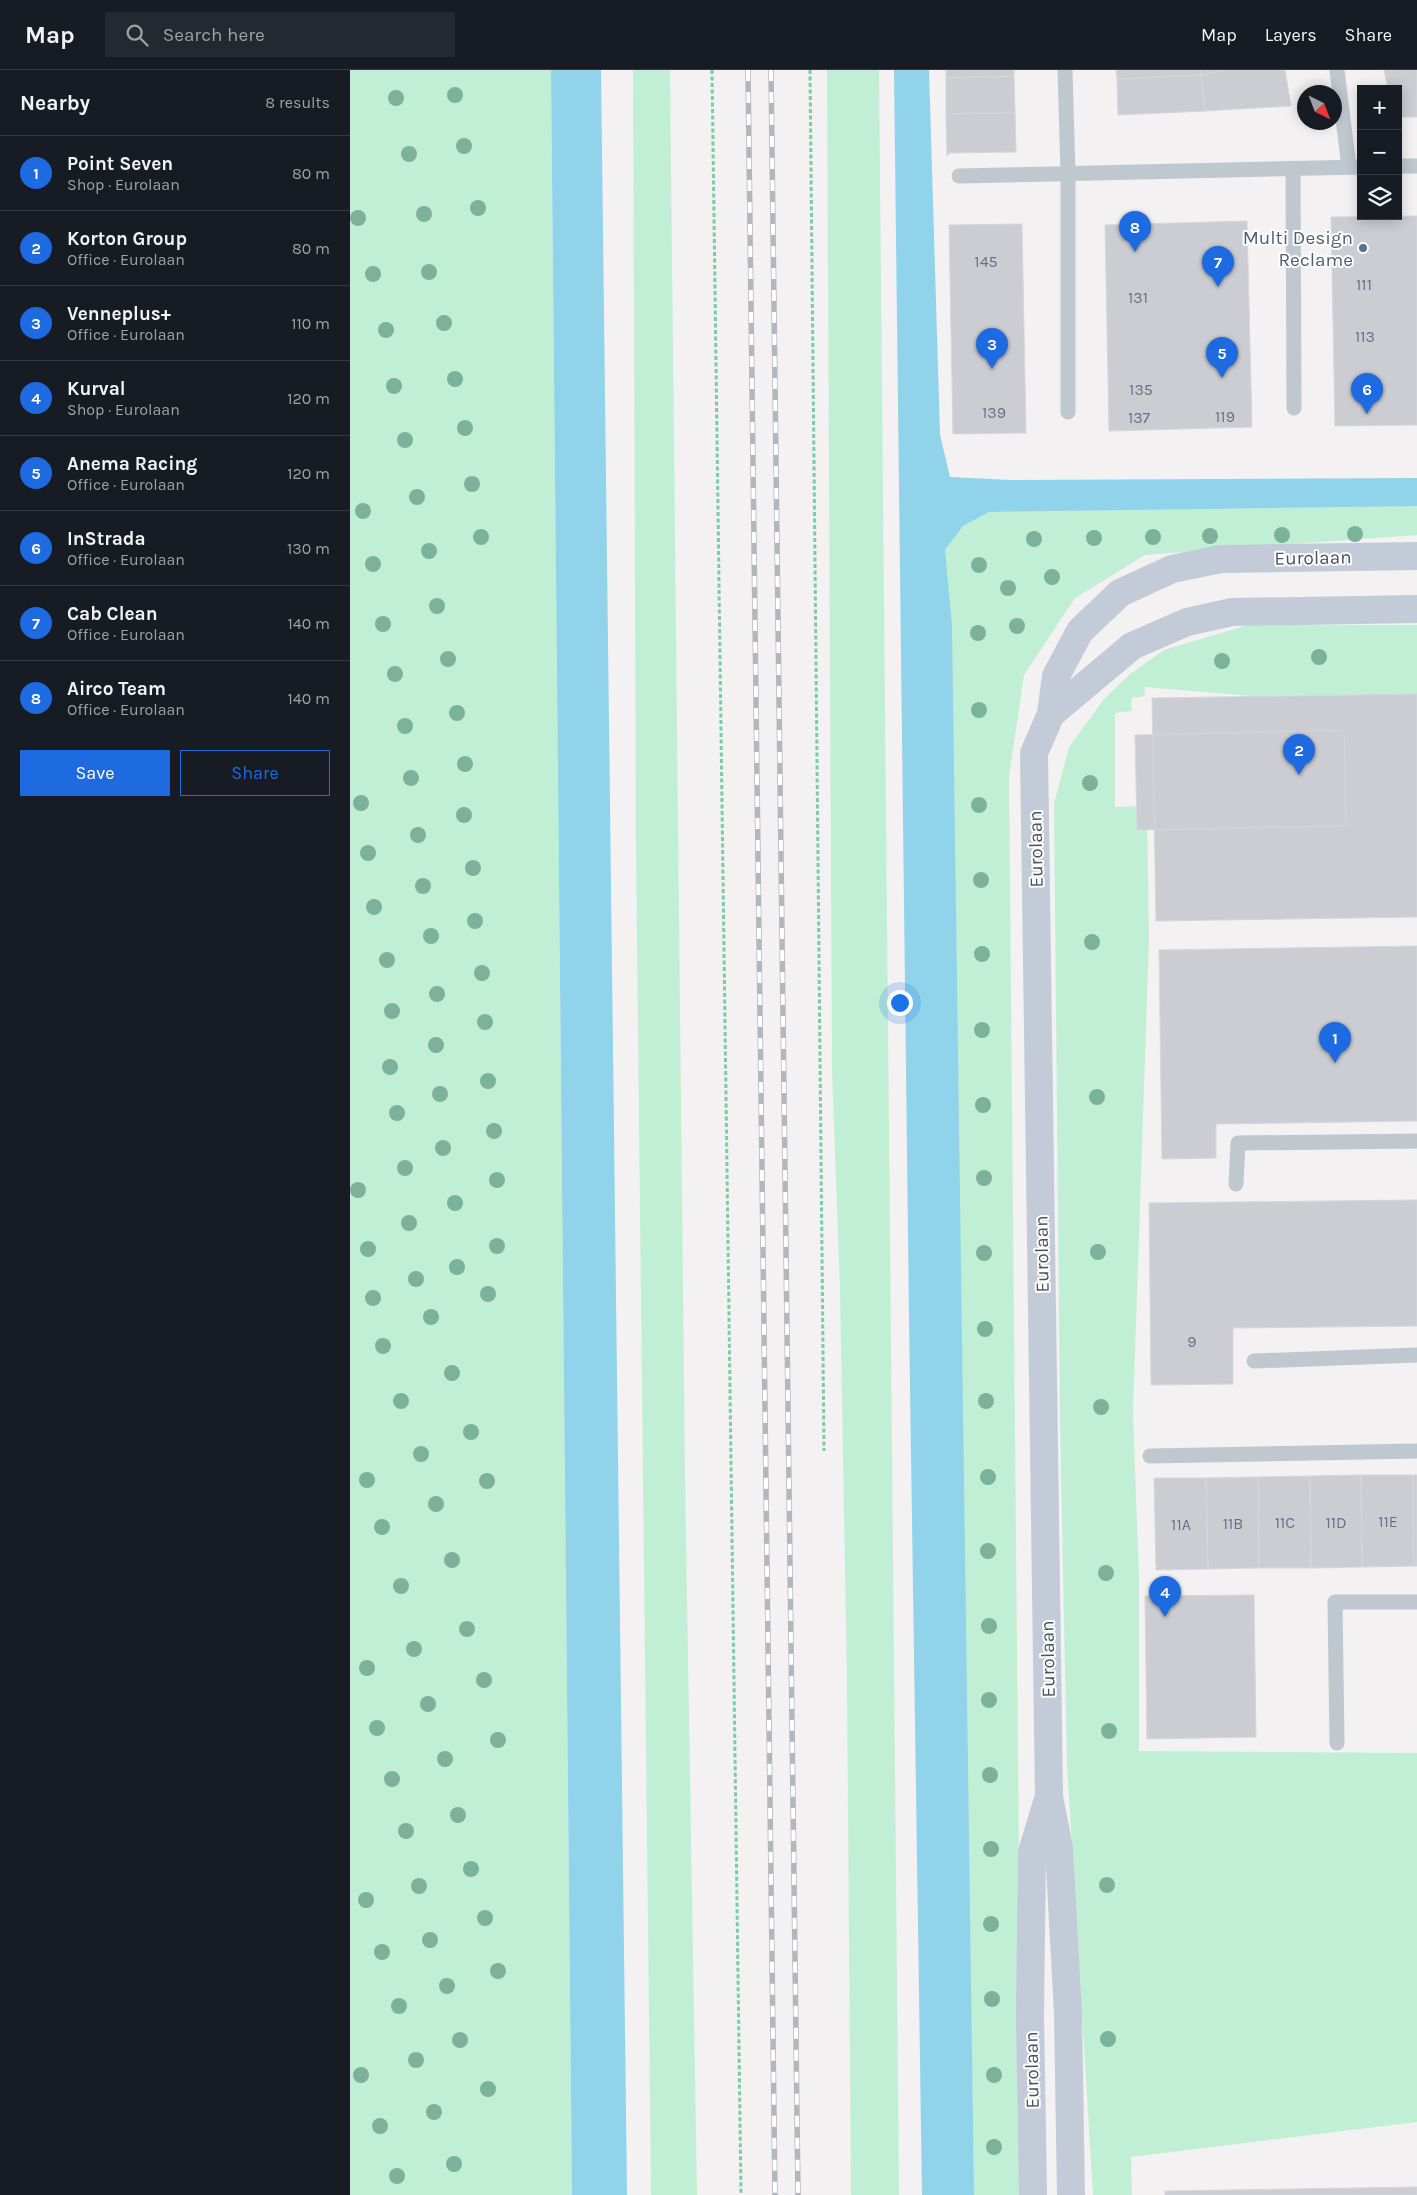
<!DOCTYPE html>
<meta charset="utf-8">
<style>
:root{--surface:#171b24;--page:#242831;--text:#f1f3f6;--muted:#9ea1a6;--line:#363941;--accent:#1e6ae0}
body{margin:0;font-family:Karla,sans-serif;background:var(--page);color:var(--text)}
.controls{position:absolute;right:15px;top:15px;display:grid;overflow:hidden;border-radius:0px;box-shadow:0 2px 12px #0003}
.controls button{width:45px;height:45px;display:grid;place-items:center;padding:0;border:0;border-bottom:1px solid var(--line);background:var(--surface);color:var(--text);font:25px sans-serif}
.compass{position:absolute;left:947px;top:15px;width:45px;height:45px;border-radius:50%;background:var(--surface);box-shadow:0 2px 12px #0003;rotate:138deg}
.you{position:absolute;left:549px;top:932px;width:18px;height:18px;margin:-12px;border:4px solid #fff;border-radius:50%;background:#1a73e8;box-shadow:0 0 0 8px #1a73e833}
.badge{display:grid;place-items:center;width:32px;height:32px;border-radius:50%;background:var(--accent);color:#fff;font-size:16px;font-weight:700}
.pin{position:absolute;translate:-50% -41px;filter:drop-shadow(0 1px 2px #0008)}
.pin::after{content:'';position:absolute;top:26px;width:18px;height:15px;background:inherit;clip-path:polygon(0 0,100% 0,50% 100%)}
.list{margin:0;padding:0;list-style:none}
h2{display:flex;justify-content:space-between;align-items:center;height:65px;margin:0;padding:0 20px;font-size:21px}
h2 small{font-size:16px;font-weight:400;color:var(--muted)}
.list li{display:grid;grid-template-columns:32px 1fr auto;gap:15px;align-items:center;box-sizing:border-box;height:75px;padding:0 20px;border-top:1px solid var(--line)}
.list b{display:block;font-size:19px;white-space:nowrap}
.list p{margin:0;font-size:16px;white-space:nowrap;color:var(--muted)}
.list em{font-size:16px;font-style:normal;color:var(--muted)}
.actions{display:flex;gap:10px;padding:15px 20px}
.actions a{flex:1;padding:11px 0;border:1px solid var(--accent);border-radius:0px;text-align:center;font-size:18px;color:var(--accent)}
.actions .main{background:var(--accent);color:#fff}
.icon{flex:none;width:28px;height:28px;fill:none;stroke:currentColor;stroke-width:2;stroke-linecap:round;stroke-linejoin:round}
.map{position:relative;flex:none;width:1067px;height:2125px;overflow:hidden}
header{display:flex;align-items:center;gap:30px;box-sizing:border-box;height:70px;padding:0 25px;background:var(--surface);border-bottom:1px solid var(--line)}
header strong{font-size:24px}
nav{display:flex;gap:28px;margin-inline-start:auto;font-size:18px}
.search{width:350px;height:45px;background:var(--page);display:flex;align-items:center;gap:12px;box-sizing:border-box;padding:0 18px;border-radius:0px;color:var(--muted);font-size:19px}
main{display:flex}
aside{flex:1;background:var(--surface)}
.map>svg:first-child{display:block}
.green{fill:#c1efd5}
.water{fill:#90d3ea}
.building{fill:#cbcdd3;stroke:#d5d7dc}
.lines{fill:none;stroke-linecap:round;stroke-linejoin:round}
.path{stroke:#7acca7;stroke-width:3;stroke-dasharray:4 2.5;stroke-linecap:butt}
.lane{stroke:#bfc7cf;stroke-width:15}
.secondary{stroke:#c2cbd7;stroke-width:28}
.rail-casing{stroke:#b3b6bb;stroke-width:5.5}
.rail{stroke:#fff;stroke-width:4;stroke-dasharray:11;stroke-linecap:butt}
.tree{fill:#7cb299}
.service-dot{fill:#5c6f8a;stroke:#fff;stroke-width:2}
.labels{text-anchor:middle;stroke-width:4;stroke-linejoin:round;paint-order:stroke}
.number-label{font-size:16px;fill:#6a727b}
.service-label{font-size:19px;fill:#4e5e75;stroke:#fff;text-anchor:end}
.street-label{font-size:19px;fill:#49535e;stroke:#fff}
</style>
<header>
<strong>Map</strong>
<div class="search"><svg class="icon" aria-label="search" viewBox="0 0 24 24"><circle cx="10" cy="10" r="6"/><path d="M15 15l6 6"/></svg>Search here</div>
<nav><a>Map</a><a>Layers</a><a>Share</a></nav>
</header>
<main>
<aside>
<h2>Nearby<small>8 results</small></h2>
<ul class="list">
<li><span class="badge">1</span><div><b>Point Seven</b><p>Shop · Eurolaan</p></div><em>80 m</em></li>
<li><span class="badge">2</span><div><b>Korton Group</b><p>Office · Eurolaan</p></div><em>80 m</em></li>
<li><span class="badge">3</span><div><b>Venneplus+</b><p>Office · Eurolaan</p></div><em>110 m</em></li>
<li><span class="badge">4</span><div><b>Kurval</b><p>Shop · Eurolaan</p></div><em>120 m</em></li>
<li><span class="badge">5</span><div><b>Anema Racing</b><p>Office · Eurolaan</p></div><em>120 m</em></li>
<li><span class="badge">6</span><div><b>InStrada</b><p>Office · Eurolaan</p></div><em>130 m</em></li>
<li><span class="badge">7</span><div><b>Cab Clean</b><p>Office · Eurolaan</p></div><em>140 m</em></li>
<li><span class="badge">8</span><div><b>Airco Team</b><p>Office · Eurolaan</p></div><em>140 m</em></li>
</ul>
<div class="actions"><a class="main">Save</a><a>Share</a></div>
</aside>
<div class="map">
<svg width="1067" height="2125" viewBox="0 0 1067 2125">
<rect width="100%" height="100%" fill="#f3f1f1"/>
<path class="green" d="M0,0H201L222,2125H0Z
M283,0H320L335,1407L347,2125H301L286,780Z
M477,0H529L549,2125H501L497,1610L490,1219L482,1002Z
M1067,430V465L795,485L725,528L674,605L659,707L672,2125H624L609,1191L595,480L613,456L639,442Z
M898,555H1067V624L901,626L794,617L795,626L781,628L782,641L765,643V737L797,736L799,870L783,1342L789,1509V1681L1067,1683V2052L781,2087L782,2125H743L717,1695L710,1354L704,734L719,677L754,629L779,605L814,580Z"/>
<path class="water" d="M201,0H251L277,2125H222Z
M544,0H579L590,365L600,407L660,410L1067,408V436L639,442L613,456L595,480L602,556L624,2125H572L559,1248Z"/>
<path class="building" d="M596,0H664V6L596,8Z
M766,0H851V5L767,9Z
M851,0H880L851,5Z
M880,0H935L941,36L855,41L851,5Z
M1034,0H1067V47H1048V19H1038Z
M851,5L855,41L768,45L767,9Z
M664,6L665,43L596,44V8Z
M665,43L666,82L599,83L597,86L596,44Z
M1067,146V355L985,356L981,147Z
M897,151L902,357L759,361L755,155Z
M672,154L676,363L603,364L599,155Z
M1067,624V847L806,851L802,628Z
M994,660L996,756L787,760L785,665Z
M1067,876V1051L866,1054V1088L812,1089L809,880Z
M1067,1130V1256L883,1258V1314L801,1315L799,1133Z
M1011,1405H1063L1064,1496L1012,1497Z
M1011,1405L1012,1497L961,1498L960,1406Z
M1063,1405H1067V1496H1064Z
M960,1406L961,1498H909L908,1407Z
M908,1407L909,1498L858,1499L856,1408Z
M804,1408H856L858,1499L806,1500Z
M904,1525L906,1667L797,1669L795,1526Z
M1067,2117V2125H815V2121Z"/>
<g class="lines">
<path class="path" d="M362,0L391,2125
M460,0L474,1381"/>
<path class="lane" d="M715,0L718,103V342
M987,0L999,97
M1048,96H1067
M943,99L944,338
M609,106L1011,97
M886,1114L888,1073L1067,1071
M904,1291L1067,1285
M800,1386L1067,1381
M987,1673L985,1532H1067"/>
<path class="secondary" d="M701,644L782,576L837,552L882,542L1067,539
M683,2125L680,1944L682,1782L698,1729
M721,2125L718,1943L709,1778L699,1727L684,683L701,644L706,606L730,561L770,523L822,499L871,489L1067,486"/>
<defs>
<path id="rail" d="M398,0L425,2125
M421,0L448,2125"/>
</defs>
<use href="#rail" class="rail-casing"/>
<use href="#rail" class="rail"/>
</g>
<g class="tree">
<circle cx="105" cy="25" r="8"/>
<circle cx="46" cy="28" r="8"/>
<circle cx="114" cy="76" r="8"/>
<circle cx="59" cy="84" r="8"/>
<circle cx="128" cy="138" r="8"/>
<circle cx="74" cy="144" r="8"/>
<circle cx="8" cy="148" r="8"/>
<circle cx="79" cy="202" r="8"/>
<circle cx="23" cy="204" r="8"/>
<circle cx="94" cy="253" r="8"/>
<circle cx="36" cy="260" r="8"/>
<circle cx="105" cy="309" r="8"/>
<circle cx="44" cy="316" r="8"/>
<circle cx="115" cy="358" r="8"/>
<circle cx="55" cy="370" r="8"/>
<circle cx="122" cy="414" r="8"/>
<circle cx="67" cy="427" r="8"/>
<circle cx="13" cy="441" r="8"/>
<circle cx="1005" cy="464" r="8"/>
<circle cx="932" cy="465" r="8"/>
<circle cx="860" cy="466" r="8"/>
<circle cx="131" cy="467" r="8"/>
<circle cx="803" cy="467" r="8"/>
<circle cx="744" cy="468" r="8"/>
<circle cx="684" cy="469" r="8"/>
<circle cx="79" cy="481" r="8"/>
<circle cx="23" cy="494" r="8"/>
<circle cx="629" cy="495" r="8"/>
<circle cx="702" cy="507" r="8"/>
<circle cx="658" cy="518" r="8"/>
<circle cx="87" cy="536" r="8"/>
<circle cx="33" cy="554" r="8"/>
<circle cx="667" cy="556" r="8"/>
<circle cx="628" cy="563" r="8"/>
<circle cx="969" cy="587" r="8"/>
<circle cx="98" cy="589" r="8"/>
<circle cx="872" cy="591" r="8"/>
<circle cx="45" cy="604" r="8"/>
<circle cx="629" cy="640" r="8"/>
<circle cx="107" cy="643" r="8"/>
<circle cx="55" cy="656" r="8"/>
<circle cx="115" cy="694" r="8"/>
<circle cx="61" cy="708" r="8"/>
<circle cx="740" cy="713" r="8"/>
<circle cx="11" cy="733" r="8"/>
<circle cx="629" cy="735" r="8"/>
<circle cx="114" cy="745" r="8"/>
<circle cx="68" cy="765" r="8"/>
<circle cx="18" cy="783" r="8"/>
<circle cx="123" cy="798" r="8"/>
<circle cx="631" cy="810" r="8"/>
<circle cx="73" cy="816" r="8"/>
<circle cx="24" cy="837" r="8"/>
<circle cx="125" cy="851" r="8"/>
<circle cx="81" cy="866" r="8"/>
<circle cx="742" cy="872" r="8"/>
<circle cx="632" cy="884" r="8"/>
<circle cx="37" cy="890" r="8"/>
<circle cx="132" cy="903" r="8"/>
<circle cx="87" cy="924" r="8"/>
<circle cx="42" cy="941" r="8"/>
<circle cx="135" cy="952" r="8"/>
<circle cx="632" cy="960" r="8"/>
<circle cx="86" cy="975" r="8"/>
<circle cx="40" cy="997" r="8"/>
<circle cx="138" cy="1011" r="8"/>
<circle cx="90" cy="1024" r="8"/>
<circle cx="747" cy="1027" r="8"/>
<circle cx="633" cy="1035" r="8"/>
<circle cx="47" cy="1043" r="8"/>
<circle cx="144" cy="1061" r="8"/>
<circle cx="93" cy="1078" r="8"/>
<circle cx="55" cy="1098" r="8"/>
<circle cx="634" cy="1108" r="8"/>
<circle cx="147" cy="1110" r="8"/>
<circle cx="8" cy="1120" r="8"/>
<circle cx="105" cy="1133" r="8"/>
<circle cx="59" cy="1153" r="8"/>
<circle cx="147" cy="1176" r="8"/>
<circle cx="18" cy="1179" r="8"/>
<circle cx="748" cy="1182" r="8"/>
<circle cx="634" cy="1183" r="8"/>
<circle cx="107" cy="1197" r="8"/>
<circle cx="66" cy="1209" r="8"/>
<circle cx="138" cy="1224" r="8"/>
<circle cx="23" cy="1228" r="8"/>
<circle cx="81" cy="1247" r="8"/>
<circle cx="635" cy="1259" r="8"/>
<circle cx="33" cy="1276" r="8"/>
<circle cx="102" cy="1303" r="8"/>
<circle cx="51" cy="1331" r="8"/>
<circle cx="636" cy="1331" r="8"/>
<circle cx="751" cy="1337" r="8"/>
<circle cx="121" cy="1362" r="8"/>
<circle cx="71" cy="1384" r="8"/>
<circle cx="638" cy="1407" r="8"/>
<circle cx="17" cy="1410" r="8"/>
<circle cx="137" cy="1411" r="8"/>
<circle cx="86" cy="1434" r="8"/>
<circle cx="32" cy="1457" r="8"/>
<circle cx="638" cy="1481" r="8"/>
<circle cx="102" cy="1490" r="8"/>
<circle cx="756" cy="1503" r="8"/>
<circle cx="51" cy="1516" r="8"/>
<circle cx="639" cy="1556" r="8"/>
<circle cx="117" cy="1559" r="8"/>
<circle cx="64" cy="1579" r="8"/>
<circle cx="17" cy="1598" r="8"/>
<circle cx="134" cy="1610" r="8"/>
<circle cx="639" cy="1630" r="8"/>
<circle cx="78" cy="1634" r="8"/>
<circle cx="27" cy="1658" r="8"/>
<circle cx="759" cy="1661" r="8"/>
<circle cx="148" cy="1670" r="8"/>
<circle cx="95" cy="1689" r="8"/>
<circle cx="640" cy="1705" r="8"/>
<circle cx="42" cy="1709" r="8"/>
<circle cx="108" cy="1745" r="8"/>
<circle cx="56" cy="1761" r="8"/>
<circle cx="641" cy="1779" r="8"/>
<circle cx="121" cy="1799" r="8"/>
<circle cx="757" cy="1815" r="8"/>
<circle cx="69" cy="1816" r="8"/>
<circle cx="16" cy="1830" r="8"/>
<circle cx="135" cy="1848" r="8"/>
<circle cx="641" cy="1854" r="8"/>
<circle cx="80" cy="1870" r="8"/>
<circle cx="32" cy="1882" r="8"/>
<circle cx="148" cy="1901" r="8"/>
<circle cx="97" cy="1916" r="8"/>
<circle cx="642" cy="1929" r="8"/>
<circle cx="49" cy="1936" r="8"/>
<circle cx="758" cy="1969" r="8"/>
<circle cx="110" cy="1970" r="8"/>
<circle cx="66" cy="1990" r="8"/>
<circle cx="11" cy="2005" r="8"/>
<circle cx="644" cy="2005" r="8"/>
<circle cx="138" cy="2019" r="8"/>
<circle cx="84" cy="2042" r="8"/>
<circle cx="30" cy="2056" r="8"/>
<circle cx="644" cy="2077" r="8"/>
<circle cx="104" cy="2094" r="8"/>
<circle cx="47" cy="2106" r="8"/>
</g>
<circle class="service-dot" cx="1013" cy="178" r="5"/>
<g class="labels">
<g class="number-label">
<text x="636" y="197">145</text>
<text x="1014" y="220">111</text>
<text x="788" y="233">131</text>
<text x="1015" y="272">113</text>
<text x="791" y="325">135</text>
<text x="644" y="348">139</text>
<text x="875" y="352">119</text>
<text x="789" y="353">137</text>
<text x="842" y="1277">9</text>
<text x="1038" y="1457">11E</text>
<text x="935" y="1458">11C</text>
<text x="986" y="1458">11D</text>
<text x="883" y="1459">11B</text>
<text x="831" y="1460">11A</text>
</g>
<g class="service-label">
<text x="1003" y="174">Multi Design<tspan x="1003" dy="22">Reclame</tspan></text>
</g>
<g class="street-label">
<text transform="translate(963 487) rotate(-1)" y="7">Eurolaan</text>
<text transform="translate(685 779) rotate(-91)" y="7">Eurolaan</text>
<text transform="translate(691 1184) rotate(-91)" y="7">Eurolaan</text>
<text transform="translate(697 1589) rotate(-91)" y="7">Eurolaan</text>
<text transform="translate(681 2000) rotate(-91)" y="7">Eurolaan</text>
</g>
</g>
</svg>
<div class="controls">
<button>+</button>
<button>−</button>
<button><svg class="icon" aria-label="layers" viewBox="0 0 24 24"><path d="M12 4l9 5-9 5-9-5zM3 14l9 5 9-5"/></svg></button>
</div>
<svg class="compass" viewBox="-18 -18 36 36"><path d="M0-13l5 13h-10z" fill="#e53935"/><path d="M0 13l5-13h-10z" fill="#9ea1a6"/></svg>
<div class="you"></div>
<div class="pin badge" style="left:985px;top:993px">1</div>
<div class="pin badge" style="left:949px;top:705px">2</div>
<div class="pin badge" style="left:642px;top:299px">3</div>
<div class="pin badge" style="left:815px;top:1547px">4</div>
<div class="pin badge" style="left:872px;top:308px">5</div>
<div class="pin badge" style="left:1017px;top:344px">6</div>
<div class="pin badge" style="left:868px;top:217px">7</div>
<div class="pin badge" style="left:785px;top:182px">8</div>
</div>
</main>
